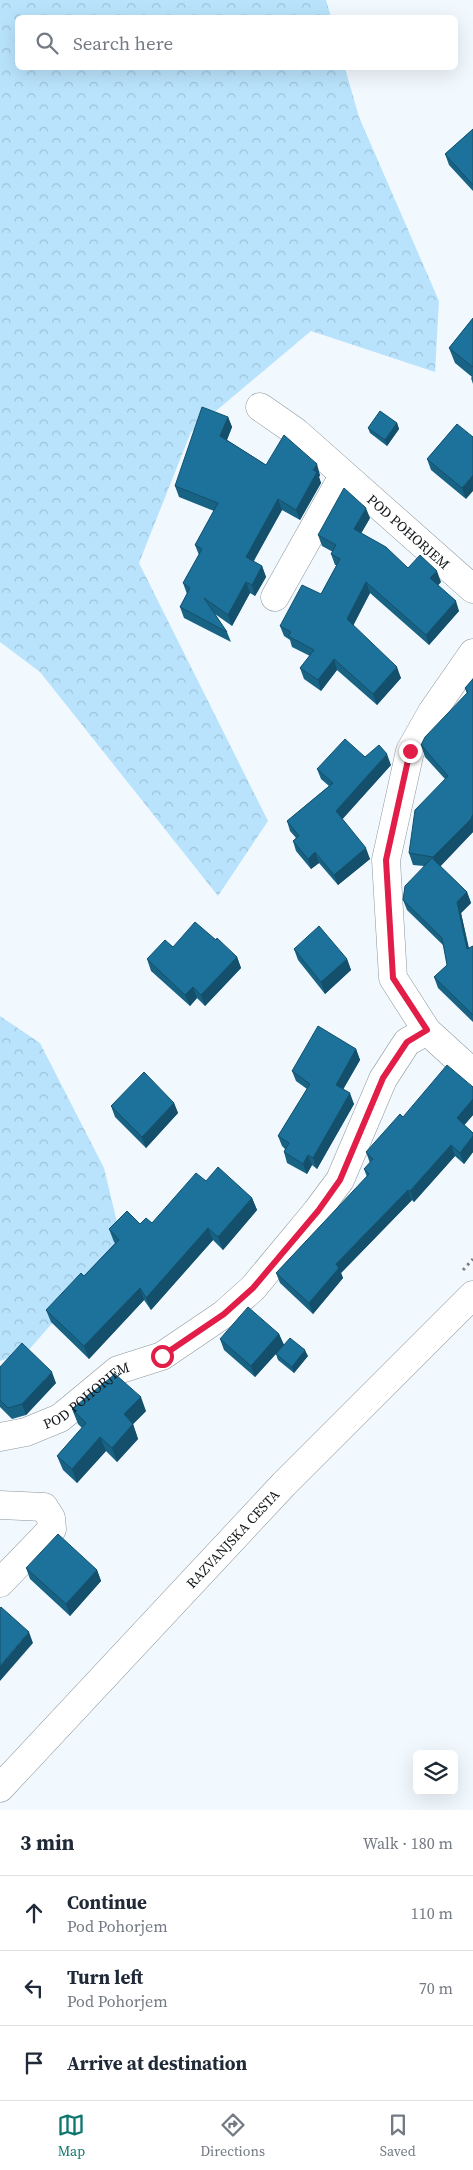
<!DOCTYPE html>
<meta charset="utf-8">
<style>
:root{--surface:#fff;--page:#f6f6f7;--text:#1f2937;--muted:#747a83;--line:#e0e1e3;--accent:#0f766e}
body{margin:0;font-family:"Source Serif 4",serif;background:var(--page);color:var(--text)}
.controls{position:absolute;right:15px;bottom:15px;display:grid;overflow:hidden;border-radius:8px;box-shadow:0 5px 20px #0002}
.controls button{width:45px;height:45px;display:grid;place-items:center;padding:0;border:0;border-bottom:1px solid var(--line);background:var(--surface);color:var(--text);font:25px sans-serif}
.stop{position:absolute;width:15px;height:15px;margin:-11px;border:4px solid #e11d48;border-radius:50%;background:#fff}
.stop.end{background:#e11d48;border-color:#fff;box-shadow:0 1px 5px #0008}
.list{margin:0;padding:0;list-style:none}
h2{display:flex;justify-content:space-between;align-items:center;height:65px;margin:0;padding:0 20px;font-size:21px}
h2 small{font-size:16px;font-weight:400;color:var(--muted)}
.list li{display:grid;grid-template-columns:32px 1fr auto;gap:15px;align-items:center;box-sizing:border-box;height:75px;padding:0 20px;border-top:1px solid var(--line)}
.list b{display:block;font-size:19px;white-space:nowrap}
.list p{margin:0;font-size:16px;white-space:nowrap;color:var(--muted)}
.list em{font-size:16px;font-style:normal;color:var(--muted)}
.icon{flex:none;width:28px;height:28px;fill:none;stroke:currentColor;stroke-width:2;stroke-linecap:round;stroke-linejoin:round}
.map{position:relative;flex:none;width:473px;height:1810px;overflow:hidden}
.search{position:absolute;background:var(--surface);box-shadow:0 5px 20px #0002;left:15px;right:15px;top:15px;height:55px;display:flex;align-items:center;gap:12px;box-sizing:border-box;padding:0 18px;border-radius:8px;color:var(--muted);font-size:19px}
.sheet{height:290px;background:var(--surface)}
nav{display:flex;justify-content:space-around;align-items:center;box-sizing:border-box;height:70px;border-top:1px solid var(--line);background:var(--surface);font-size:14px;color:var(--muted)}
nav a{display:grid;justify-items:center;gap:2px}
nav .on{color:var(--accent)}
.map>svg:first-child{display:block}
.forest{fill:url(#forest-crowns)}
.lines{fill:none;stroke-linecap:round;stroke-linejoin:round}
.minor-casing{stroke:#8b969d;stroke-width:29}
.tertiary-casing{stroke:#8b969d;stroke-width:29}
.path{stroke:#797e82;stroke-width:3;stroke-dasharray:2.5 4;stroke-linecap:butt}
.minor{stroke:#fff;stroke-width:28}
.tertiary{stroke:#fff;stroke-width:28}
.wall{fill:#186284}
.shaded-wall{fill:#14506c}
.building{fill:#1c729a;stroke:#14506c}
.route{stroke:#e11d48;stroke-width:6}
.labels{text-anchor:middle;stroke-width:5;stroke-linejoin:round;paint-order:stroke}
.street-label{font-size:14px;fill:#14181a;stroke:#fff}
</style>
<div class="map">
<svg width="473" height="1810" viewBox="0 0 473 1810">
<defs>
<pattern id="forest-crowns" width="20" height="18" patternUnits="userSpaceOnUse" patternTransform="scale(1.25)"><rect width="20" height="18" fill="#b9e3fc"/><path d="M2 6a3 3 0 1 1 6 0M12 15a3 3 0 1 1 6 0" fill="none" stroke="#9ec2d7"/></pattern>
</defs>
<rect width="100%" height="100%" fill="#f2f9fe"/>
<path class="forest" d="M0,0H326L331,17L18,18V68H345L359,117L439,301L435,372L311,331L191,432L139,563L268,821L218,896L40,672L0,642Z
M0,1016L40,1043L104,1168L122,1243L27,1352L0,1361Z"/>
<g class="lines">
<defs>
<g id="minor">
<path id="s1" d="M260,407L296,432L473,589"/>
<path d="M275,597L343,476"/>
<path d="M473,653L432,712L410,751L386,860L393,978L427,1031L473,1073"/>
<path id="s2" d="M0,1437L26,1432L60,1418L118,1370L162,1356L224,1314L253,1288L317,1211L340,1180L383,1079L407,1042L427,1031"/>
<path d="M0,1505L44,1507L51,1518L52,1529L0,1583"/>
</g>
<g id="tertiary">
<path id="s3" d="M0,1788L284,1484L473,1295"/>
</g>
</defs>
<use href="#minor" class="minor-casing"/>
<use href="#tertiary" class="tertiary-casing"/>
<path class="path" d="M463,1270L473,1259"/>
<use href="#minor" class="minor"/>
<use href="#tertiary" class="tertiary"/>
</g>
<path class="wall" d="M473,129V191L449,165L445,154Z
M473,318V384L471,378L472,377L455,363L449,348Z
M228,417L232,427L227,440L266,465L320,475L319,477L321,483L300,520L282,510L253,561L262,566L266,577L255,596L250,593L232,626L215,614L227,632L231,642L184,618L180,607L187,594L183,583L199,555L195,545L214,511L179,497L175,486Z
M397,423L399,429L387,446L370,433L368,428Z
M457,424L466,499L431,470L427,459Z
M370,518L361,533L408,568L441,582L438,585L459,611L429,645L370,593L353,625L401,678L377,705L337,670L321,691L304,679L300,668L310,656L292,647L290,640L284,636L280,626L321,594L337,565H335L331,554L333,552L322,546L318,535Z
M473,679V832L440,866L467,892L471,903L461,913L469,948L473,946V1022L438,988L434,977L447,965L444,946L407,910L403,900L424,866L413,865L409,853L445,779L425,757L421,745L467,694L465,688Z
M365,757L391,765L342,819L370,859L338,885L319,863L311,869L296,851L293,841L296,838L290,831L287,821L329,786L321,779L317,769Z
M216,940L237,957L241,968L205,1006L197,998L190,1006L151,971L147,959L173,947Z
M294,949L347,959L351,970L325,994L298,960Z
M356,1049L360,1060L343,1089L354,1104L317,1169L312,1165L307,1174L287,1163L284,1152L285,1149L282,1146L278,1136L307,1089L296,1081L292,1071Z
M473,1087V1115L464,1125L473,1133V1152L464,1164L455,1156L414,1202L412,1200L341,1273L343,1278L313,1314L280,1283L276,1273L367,1177L364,1169L370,1163L366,1152L403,1117Z
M174,1103L178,1113L146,1148L115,1117L111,1106Z
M206,1181L252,1198L257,1210L223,1250L213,1240L151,1310L144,1300L89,1359L51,1322L46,1310L84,1276L115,1243L114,1242L109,1229L152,1223Z
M279,1334L284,1345L255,1377L224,1350L220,1339Z
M276,1354L308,1356L294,1373L278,1360Z
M0,1367L56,1383L26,1415L12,1419L0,1407Z
M72,1409L146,1411L133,1424L138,1439L117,1462L106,1451L77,1483L63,1470L57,1456L82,1428L78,1424Z
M26,1568L97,1570L101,1581L70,1616L30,1579Z"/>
<path class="shaded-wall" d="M228,417L232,427L224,447L220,436Z
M397,423L399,429L387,446L385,440Z
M317,464L320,475L319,477L321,483L300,520L296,510L313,470Z
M473,475V491L466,499L462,488Z
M278,499L282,510L250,568L246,557Z
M366,508L370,518L358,539L354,529Z
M262,566L266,577L255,596L252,585Z
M437,571L441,582L434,589L430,578Z
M246,582L250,593L232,626L228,615Z
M366,582L370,593L351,630L347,619Z
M456,601L459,611L429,645L426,635Z
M334,659L337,670L321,691L318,680Z
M397,667L401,678L377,705L373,694Z
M387,754L391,765L340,822L336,811Z
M473,814V832L438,869L433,857Z
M366,848L370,859L338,885L334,875Z
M315,852L319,863L311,869L308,859Z
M467,892L471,903L461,913L471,960L467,949L457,902Z
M237,957L241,968L205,1006L201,995Z
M347,959L351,970L325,994L321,982Z
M193,987L197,998L190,1006L185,995Z
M356,1049L360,1060L340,1095L336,1085Z
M350,1093L354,1104L317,1169L313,1158Z
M473,1099V1115L461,1129L457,1118Z
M174,1103L178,1113L146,1148L142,1137Z
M473,1136V1152L464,1164L460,1153Z
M451,1145L455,1156L414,1202L410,1191Z
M308,1155L312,1165L307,1174L303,1164Z
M408,1190L412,1200L341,1273L343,1278L313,1314L309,1303L336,1264Z
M252,1198L257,1210L223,1250L218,1237Z
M208,1228L213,1240L151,1310L146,1298Z
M140,1288L144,1300L89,1359L84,1346Z
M279,1334L284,1345L255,1377L251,1366Z
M305,1350L308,1356L294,1373L292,1367Z
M52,1372L56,1383L26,1415L22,1404Z
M141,1397L146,1411L133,1424L138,1439L117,1462L112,1448L124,1414Z
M100,1437L106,1451L77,1483L72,1469Z
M97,1570L101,1581L70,1616L66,1604Z
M29,1632L33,1643L0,1681V1666Z"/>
<path class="building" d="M473,129V185L445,154Z
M473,318V367L449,348Z
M202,407L228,417L220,436L266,465L284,435L317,464L313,470L317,472L296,510L278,499L246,557L262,566L252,585L246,582L228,615L204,598L227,632L180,607L190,588L183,583L202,549L195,545L218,503L175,486Z
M380,411L397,423L385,440L368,428Z
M457,424L473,437V475L462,488L427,459Z
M344,488L366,508L354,529L386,547L408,568L420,555L437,571L430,578L456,601L426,635L366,582L347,619L397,667L373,694L334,659L318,680L300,668L314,650L288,636L291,632L280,626L302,585L321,594L340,559L331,554L336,545L318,535Z
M473,679V814L471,819L433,857L409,853L415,810L448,776L421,745L425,737L468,692L465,688Z
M345,739L365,757L379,745L387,754L336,811L366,848L334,875L315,852L308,859L293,841L299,836L287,821L333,783L317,769Z
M432,858L467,892L457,902L467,949L473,946V1015L434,977L447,965L442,938L403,900L405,886Z
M195,922L216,940L217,938L237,957L201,995L193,987L185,995L147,959L165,940L173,947Z
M319,926L347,959L321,982L294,949Z
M318,1026L356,1049L336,1085L350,1093L313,1158L308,1155L303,1164L284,1152L289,1143L278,1136L310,1084L292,1071Z
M447,1065L473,1087V1099L457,1118L473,1133V1136L460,1153L451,1145L410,1191L408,1190L336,1264L339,1268L309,1303L276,1273L369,1174L364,1169L373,1159L366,1152L400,1114L403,1117Z
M144,1072L174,1103L142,1137L111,1106Z
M218,1167L252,1198L218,1237L208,1228L146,1298L140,1288L84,1346L46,1310L81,1273L84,1276L119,1240L109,1229L127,1211L140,1224L146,1218L152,1223L196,1173L206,1181Z
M248,1307L279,1334L251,1366L220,1339Z
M290,1338L305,1350L292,1367L276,1354Z
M22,1343L52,1372L22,1404L8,1408L0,1400V1367Z
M115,1374L141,1397L124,1414L133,1424L112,1448L100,1437L72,1469L57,1456L86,1423L72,1409Z
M58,1534L97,1570L66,1604L26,1568Z
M1,1607L29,1632L0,1666V1608Z"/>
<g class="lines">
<path class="route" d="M162,1356L224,1314L253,1288L318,1211L340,1180L383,1078L407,1042L427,1030L393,978L386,860L410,751"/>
</g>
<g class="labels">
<g class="street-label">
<text dy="5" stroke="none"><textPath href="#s1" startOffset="194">POD POHORJEM</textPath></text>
<text dy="5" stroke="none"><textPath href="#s2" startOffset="98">POD POHORJEM</textPath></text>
<text dy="5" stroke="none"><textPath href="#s3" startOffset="341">RAZVANJSKA CESTA</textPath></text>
</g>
</g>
</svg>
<div class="controls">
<button><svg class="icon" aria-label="layers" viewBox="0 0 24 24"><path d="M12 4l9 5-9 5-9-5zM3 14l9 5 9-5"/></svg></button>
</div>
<div class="stop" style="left:162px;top:1356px"></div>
<div class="stop end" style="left:410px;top:751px"></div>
<div class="search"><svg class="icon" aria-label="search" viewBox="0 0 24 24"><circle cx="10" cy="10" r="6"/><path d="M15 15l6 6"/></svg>Search here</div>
</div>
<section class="sheet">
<h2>3 min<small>Walk · 180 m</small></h2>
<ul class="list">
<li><svg class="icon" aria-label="ahead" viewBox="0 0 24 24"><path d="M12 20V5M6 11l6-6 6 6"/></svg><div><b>Continue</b><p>Pod Pohorjem</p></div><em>110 m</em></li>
<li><svg class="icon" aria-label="left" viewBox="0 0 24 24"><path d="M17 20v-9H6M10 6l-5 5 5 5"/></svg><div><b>Turn left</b><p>Pod Pohorjem</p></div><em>70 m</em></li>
<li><svg class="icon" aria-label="arrive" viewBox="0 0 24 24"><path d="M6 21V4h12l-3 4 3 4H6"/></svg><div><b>Arrive at destination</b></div></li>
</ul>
</section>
<nav>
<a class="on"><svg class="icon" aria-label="map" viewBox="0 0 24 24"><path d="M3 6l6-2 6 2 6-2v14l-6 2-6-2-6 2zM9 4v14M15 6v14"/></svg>Map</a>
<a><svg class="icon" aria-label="directions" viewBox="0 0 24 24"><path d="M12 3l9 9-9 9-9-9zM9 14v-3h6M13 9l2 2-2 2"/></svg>Directions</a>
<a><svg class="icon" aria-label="saved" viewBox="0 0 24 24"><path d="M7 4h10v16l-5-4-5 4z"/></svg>Saved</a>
</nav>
